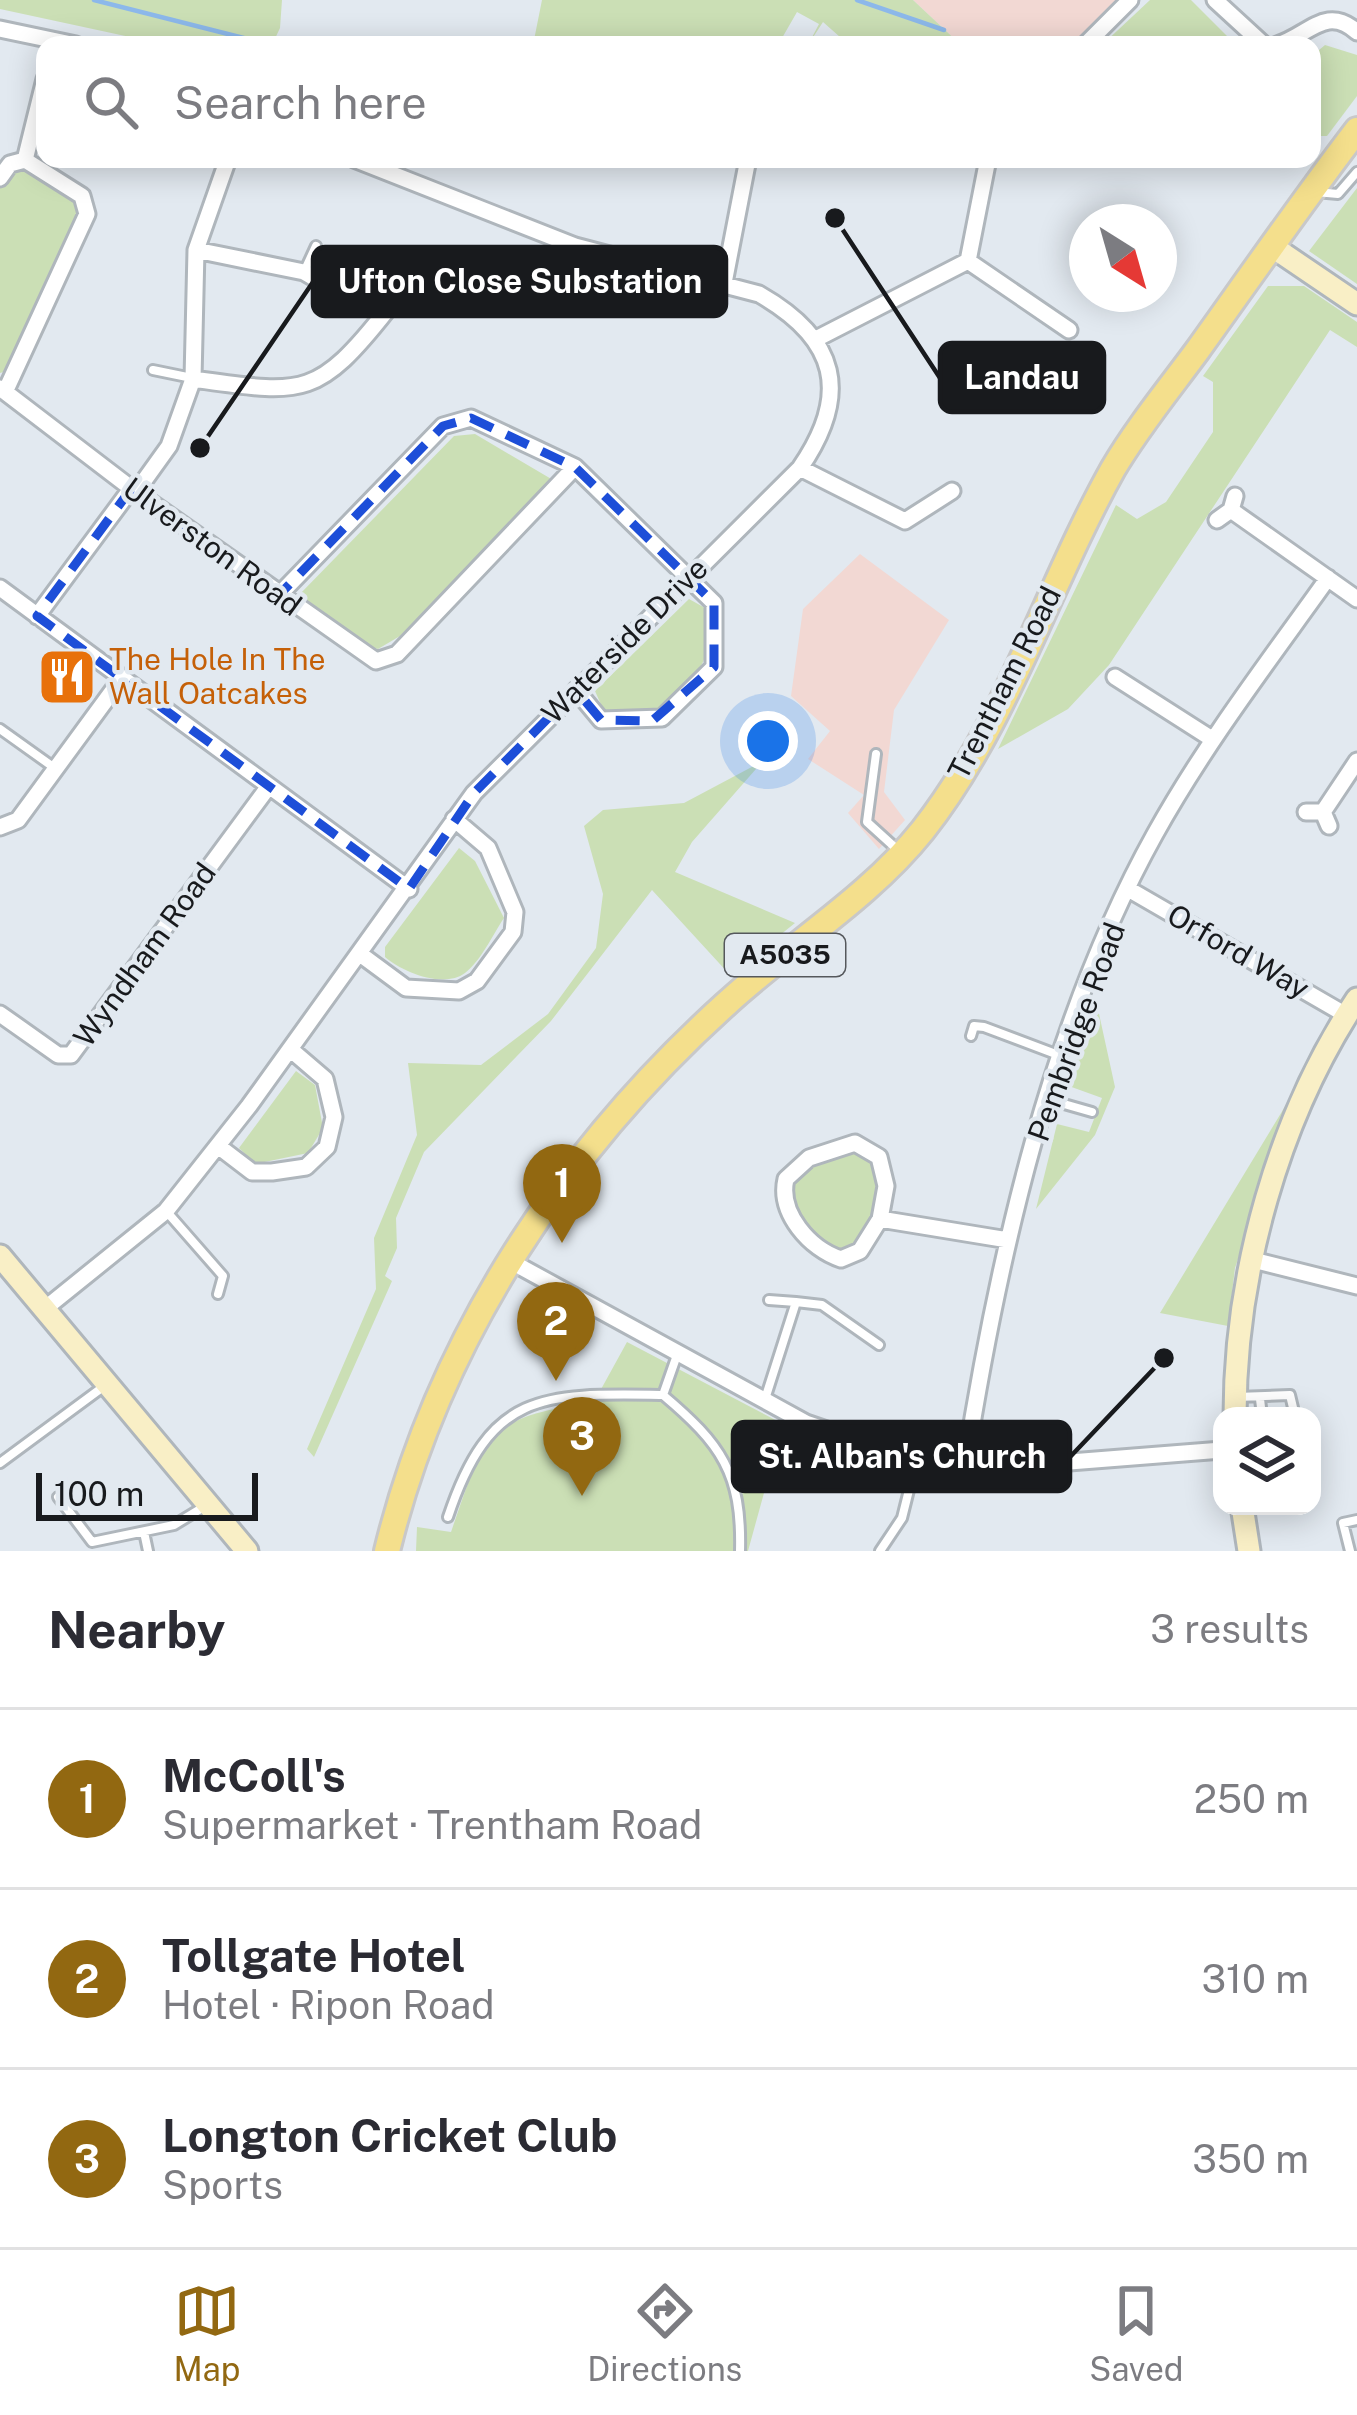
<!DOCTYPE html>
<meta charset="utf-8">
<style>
:root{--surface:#fff;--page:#f7f7f7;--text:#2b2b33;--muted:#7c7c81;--line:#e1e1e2;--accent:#926811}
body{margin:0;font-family:"Public Sans",sans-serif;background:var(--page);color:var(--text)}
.controls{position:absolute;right:36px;bottom:36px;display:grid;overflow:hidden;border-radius:24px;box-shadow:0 6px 30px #0003}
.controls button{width:108px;height:108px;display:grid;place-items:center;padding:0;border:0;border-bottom:3px solid var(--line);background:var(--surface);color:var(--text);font:60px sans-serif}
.compass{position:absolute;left:1069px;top:204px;width:108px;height:108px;border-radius:50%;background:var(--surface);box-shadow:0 6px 30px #0003;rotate:143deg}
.scale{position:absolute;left:36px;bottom:30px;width:222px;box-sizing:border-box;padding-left:12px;border:6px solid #181a1d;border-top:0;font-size:33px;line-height:42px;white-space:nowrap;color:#181a1d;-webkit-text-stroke:9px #e2e9f0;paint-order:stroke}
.you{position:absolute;left:768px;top:741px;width:42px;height:42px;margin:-30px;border:9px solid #fff;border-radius:50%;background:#1a73e8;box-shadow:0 0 0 18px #1a73e833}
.badge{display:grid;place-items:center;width:78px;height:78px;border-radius:50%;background:var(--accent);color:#fff;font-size:39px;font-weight:700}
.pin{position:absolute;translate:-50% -99px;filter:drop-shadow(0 3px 6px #0008)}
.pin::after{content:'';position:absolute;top:63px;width:42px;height:36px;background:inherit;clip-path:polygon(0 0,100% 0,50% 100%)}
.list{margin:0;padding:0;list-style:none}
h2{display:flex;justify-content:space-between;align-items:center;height:156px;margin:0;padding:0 48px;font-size:51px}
h2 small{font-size:39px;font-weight:400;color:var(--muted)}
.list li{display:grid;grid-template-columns:78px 1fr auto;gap:36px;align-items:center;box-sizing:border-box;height:180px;padding:0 48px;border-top:3px solid var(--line)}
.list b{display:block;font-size:45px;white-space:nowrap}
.list p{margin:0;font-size:39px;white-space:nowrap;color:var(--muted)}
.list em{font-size:39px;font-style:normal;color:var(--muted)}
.icon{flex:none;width:66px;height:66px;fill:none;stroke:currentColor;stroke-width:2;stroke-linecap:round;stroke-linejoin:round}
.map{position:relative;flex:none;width:1357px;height:1551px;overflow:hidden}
.search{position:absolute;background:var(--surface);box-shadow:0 6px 30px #0003;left:36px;right:36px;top:36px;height:132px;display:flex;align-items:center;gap:30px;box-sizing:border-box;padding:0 42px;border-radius:24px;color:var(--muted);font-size:45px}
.sheet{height:696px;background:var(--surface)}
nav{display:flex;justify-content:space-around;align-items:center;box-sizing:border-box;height:168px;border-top:3px solid var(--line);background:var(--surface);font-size:33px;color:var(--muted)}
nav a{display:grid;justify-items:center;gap:6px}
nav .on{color:var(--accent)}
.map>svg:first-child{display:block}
.industrial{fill:#f2d8d3}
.green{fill:#cbdfb5}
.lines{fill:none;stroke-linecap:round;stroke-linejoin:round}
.stream{stroke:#8cb8ea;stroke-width:4.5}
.lane-casing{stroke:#afb6bc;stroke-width:14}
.street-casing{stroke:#afb6bc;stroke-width:21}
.secondary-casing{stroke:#afb6bc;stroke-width:27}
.primary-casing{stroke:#c8c8c9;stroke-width:30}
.lane{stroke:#fff;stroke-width:8}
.street{stroke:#fff;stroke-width:15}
.secondary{stroke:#f9efc6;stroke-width:21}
.primary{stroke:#f4df8c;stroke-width:24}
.marked{fill:none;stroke:#1d4ed8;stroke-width:9;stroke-dasharray:24 15;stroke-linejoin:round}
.labels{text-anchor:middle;stroke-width:9;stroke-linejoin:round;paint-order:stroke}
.shield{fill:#e2e9f0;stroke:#55585c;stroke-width:3}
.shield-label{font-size:27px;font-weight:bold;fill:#181a1d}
.street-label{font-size:30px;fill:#181a1d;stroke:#e2e9f0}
.food-label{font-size:30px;fill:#c56008;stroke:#e2e9f0;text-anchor:start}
.leader{fill:none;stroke:#181a1d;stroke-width:4.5}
.callout-dot{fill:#181a1d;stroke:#e2e9f0;stroke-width:4.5}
.callout{fill:#181a1d;stroke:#181a1d;stroke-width:4.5}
.callout-label{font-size:33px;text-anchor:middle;font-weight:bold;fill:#fff}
</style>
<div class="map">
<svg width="1357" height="1551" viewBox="0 0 1357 1551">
<rect width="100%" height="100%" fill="#e2e9f0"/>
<path class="industrial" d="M913,0H1117L1073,45H961Z
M860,554L949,620L894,710L884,792L905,820L879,849L848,813L864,795L808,759L830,731L791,696L803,609Z"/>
<path class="green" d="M0,0H282L280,28L272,45H167L0,9Z
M542,0H913L961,45H849L823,22L808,45L819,24L797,12L778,45H533Z
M1150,0H1191L1236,45H1102Z
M1325,45L1357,55V96L1327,136H1312V56Z
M32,168L72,197L80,215L7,371L0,373V188L14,171Z
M1357,188V284L1309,251Z
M1268,286H1304L1357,322V347L1330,330L1109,665L1068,709L998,749L1116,505L1137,519L1166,502L1213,432V382L1203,376Z
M475,434L553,480L400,636L378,649L370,647L299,595L454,436Z
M689,599L707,609C714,666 697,678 654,713L606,716L595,691Z
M763,761L692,842L675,872L795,923L730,975L652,890L551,1021L424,1152L396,1218L397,1248L385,1276L392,1281L314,1457L307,1449L376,1289L374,1238L417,1135L408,1063L481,1065L548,1014L596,948L603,894L584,826L603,810L684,803Z
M459,848L475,861L504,918C493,934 481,961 465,973C444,989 402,972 385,957V947Z
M1096,1000L1115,1087L1095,1135L1036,1209L1057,1124L1089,1132L1102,1098L1066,1085Z
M296,1071L315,1085L323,1128L308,1153L255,1164L239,1148Z
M1295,1090L1235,1268L1228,1326L1160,1313Z
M855,1147L877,1159C887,1200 875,1221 851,1255L830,1252L790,1207V1180L811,1161Z
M627,1342L783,1424L748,1551H416L417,1527L451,1532C485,1434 485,1418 594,1402Z"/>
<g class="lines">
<path class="stream" d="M94,0L271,45
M857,0L944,30"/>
<defs>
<path id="lane" d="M1316,192L1338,194L1357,172
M304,272L316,246
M153,370L192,378
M0,729L56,769
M876,754L867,822L900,852
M971,1036L974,1026L984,1027L1061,1056
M1050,1100L1092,1112
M167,1212L223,1276L218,1294
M796,1302L822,1305L879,1345
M677,1355L663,1395C721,1444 742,1473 740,1551
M1237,1397L1290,1395L1295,1416
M765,1399L796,1302L769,1300
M1260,1399L1262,1416
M0,1463L103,1387
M58,1497L92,1542L174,1525L207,1505
M448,1517C490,1391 542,1393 663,1395
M144,1532L148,1551
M880,1551L902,1518L913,1474L925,1465
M1350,1551L1343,1523L1357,1520"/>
<path id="street" d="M1215,0L1264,45
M0,29L76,45
M1085,45L1130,0
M1277,45C1308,36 1326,4 1357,32
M0,178L10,164L25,160L45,79
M196,250L304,272L328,286
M968,261L1069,330
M968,261L988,159
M724,283L748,159
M816,339L968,261
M193,379C302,394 316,400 387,310
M0,388L136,492L376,661L397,654L575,467
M5,392L87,214L82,196L25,160
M800,468L905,521L952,491
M136,492L169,446L193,379L196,250L228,159
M1231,510L1357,599
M1217,520L1231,510L1235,496
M0,588L409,889
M279,595L443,426L471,418L575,467L714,603V667L662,718L601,720L576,690
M37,616L131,489
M1115,677L1212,739
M1306,812H1323L1329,826
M1323,812L1357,761
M0,827L18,820L122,678
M1130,890L1346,1015
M360,954L406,988L459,991L477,981L513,932L515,912L488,848L454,819
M0,1014L58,1055H71L269,786
M218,1146L252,1172H272L306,1167L327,1147L334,1117L325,1079L290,1049
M880,1219L886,1186L879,1157L855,1143L809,1158L786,1179C778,1213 810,1249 841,1259L860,1251L880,1219L1008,1240
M1253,1260L1357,1286
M510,1261L806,1423L926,1464L995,1468L1222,1450
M47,1307L166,1211L249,1106L474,793L800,468C851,394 838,339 759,294L575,246L354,159
M965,1467C998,1257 1051,1021 1155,834C1205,744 1268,662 1328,578"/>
<path id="secondary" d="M1273,247L1357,304
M0,1256L247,1551
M1235,1416C1235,1274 1278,1118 1357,999
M1242,1506L1249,1551"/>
<path id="primary" d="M387,1551C439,1338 565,1149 726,1004C790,945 868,899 923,830C1007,723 1047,587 1113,469C1137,428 1169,389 1197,351C1250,277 1302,202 1357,130"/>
</defs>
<use href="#lane" class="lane-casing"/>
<use href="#street" class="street-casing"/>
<use href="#secondary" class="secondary-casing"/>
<use href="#primary" class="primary-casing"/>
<use href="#lane" class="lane"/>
<use href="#street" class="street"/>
<use href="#secondary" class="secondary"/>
<use href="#primary" class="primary"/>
</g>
<path class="marked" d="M471,418L575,467L714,603V667L652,721L601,720L576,690L474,793L409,889L37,616L131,489L279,595L443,426Z"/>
<defs>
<symbol id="restaurant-square" viewBox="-11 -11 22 22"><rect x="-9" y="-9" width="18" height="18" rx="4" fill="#e8710a" stroke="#e2e9f0"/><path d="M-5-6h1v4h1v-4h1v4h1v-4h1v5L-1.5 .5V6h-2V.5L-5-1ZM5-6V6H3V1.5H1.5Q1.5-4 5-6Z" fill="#fff"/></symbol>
</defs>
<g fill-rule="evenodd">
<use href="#restaurant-square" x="34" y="644" width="66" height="66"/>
</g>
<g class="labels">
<rect class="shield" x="725" y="934" width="120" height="42" rx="9"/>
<g class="shield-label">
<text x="785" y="964">A5035</text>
</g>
<g class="street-label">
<text transform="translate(212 547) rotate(36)" y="10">Ulverston Road</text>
<text transform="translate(625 641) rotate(-45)" y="10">Waterside Drive</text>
<text transform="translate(1005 683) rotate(-63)" y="10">Trentham Road</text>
<text transform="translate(1238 952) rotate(30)" y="10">Orford Way</text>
<text transform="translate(145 955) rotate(-54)" y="10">Wyndham Road</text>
<text transform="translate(1077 1032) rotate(-70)" y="10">Pembridge Road</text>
</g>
<g class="food-label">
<text x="109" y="670">The Hole In The<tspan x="109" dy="34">Wall Oatcakes</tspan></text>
</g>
</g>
<path class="leader" d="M200 448L313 282M835 218L940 378M1164 1358L1070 1457"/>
<g class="callout-dot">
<circle cx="200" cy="448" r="12"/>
<circle cx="835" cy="218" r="12"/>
<circle cx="1164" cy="1358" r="12"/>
</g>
<g class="callout">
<rect x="313" y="247" width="413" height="69" rx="12"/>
<rect x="940" y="343" width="164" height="69" rx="12"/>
<rect x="733" y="1422" width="337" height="69" rx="12"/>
</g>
<g class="callout-label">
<text x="520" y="293">Ufton Close Substation</text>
<text x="1022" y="389">Landau</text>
<text x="902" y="1468">St. Alban's Church</text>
</g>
</svg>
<div class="controls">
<button><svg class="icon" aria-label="layers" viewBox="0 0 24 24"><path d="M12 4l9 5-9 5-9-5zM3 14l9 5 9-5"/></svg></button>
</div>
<svg class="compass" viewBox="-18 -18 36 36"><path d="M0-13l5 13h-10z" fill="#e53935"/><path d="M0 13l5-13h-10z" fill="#7c7c81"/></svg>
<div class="scale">100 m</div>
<div class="you"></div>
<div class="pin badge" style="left:562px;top:1243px">1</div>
<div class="pin badge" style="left:556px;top:1381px">2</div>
<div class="pin badge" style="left:582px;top:1496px">3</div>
<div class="search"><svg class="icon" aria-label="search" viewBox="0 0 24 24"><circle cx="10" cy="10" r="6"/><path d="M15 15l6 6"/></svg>Search here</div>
</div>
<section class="sheet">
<h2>Nearby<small>3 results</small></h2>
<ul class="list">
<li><span class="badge">1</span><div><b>McColl's</b><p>Supermarket · Trentham Road</p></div><em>250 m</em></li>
<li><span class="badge">2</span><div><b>Tollgate Hotel</b><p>Hotel · Ripon Road</p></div><em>310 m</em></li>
<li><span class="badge">3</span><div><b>Longton Cricket Club</b><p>Sports</p></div><em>350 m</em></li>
</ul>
</section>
<nav>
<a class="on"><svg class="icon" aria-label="map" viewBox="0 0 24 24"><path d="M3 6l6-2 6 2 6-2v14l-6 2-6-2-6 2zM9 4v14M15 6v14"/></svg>Map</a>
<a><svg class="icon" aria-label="directions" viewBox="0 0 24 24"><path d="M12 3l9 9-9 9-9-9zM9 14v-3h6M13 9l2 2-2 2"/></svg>Directions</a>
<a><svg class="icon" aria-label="saved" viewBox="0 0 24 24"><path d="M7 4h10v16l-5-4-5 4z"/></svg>Saved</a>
</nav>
